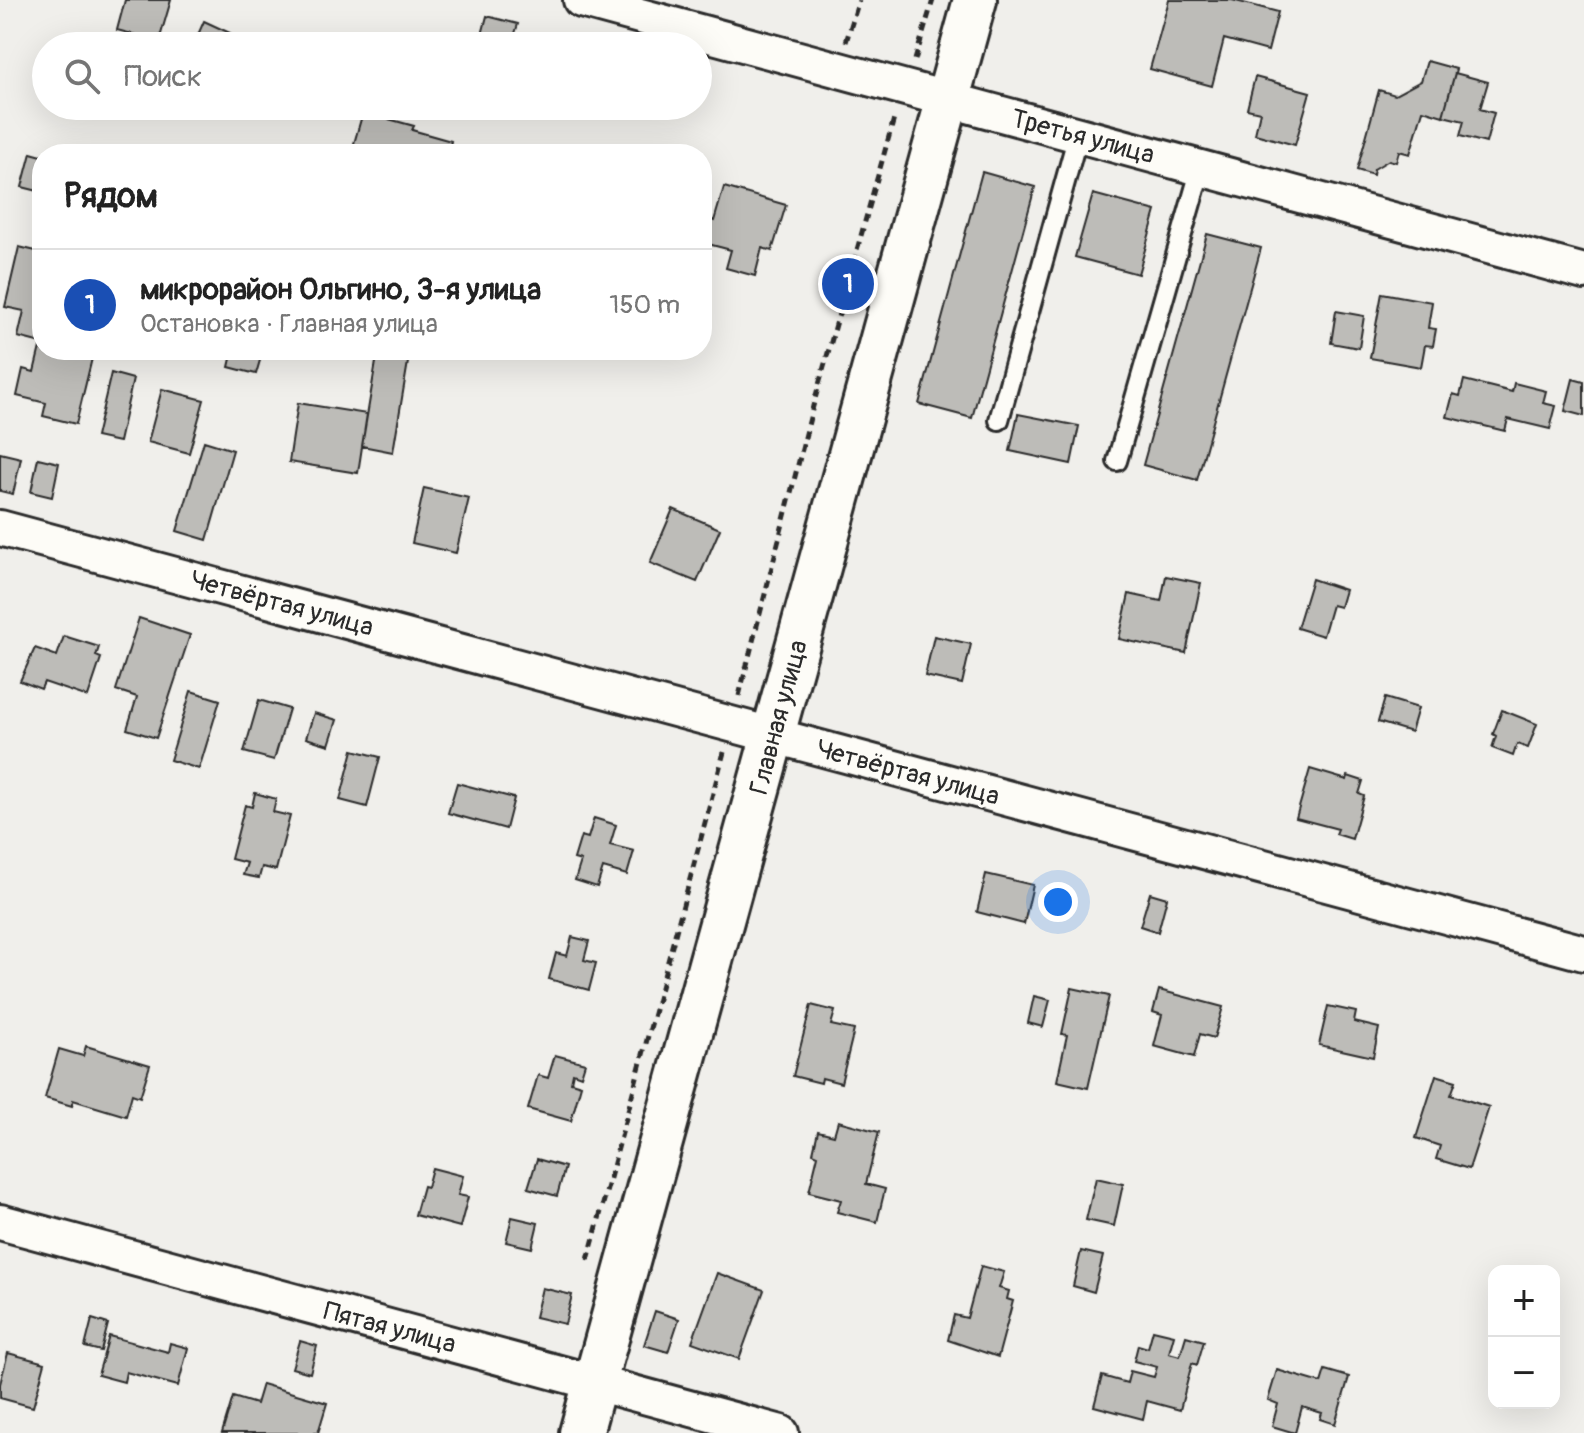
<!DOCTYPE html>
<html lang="ru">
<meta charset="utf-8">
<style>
:root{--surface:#fff;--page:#f6f6f6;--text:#222;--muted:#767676;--line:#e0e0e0;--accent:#111827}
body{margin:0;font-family:Pangolin,sans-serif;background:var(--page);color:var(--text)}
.controls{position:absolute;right:24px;bottom:24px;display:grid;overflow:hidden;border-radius:16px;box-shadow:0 8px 32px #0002}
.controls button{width:72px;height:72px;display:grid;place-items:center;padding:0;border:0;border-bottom:2px solid var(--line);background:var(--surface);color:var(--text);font:40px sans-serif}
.you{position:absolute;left:1058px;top:902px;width:28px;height:28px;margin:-20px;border:6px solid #fff;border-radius:50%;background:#1a73e8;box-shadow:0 0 0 12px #1a73e833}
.badge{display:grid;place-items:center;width:52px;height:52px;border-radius:50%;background:var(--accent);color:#fff;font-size:26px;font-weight:700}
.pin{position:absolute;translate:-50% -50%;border:4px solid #fff;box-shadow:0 2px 8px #0006}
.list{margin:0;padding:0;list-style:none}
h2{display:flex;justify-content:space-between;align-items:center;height:104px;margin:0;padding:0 32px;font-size:34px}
h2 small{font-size:26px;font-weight:400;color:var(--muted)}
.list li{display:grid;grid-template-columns:52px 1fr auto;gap:24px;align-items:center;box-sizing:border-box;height:112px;padding:0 32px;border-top:2px solid var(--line)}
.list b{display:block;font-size:30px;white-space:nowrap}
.list p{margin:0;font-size:26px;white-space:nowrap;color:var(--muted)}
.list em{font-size:26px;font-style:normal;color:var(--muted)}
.icon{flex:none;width:44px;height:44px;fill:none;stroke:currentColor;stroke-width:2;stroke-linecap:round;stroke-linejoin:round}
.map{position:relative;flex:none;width:1584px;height:1433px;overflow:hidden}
.search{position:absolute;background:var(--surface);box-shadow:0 8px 32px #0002;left:32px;top:32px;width:680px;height:88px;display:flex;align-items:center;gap:20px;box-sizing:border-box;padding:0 28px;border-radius:44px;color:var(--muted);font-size:30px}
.panel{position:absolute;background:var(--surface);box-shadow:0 8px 32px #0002;left:32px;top:144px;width:680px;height:216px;border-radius:32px}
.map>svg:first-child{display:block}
.building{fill:#bdbcb8;stroke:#2b2b2b;stroke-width:2}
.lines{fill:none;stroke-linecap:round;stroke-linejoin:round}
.service-casing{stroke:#2b2b2b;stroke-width:24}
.minor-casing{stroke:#2b2b2b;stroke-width:40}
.tertiary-casing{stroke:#2b2b2b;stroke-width:48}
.path{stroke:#2b2b2b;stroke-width:5;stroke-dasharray:8 6;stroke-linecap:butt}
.service{stroke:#fdfcf7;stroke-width:18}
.minor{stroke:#fdfcf7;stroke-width:34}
.tertiary{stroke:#fdfcf7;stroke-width:42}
.labels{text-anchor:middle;stroke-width:6;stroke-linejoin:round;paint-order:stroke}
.street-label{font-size:26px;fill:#2b2b2b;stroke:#fdfcf7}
</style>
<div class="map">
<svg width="1584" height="1433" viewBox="0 0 1584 1433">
<rect width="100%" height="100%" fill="#f0efeb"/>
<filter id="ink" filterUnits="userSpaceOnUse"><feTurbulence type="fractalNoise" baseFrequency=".0125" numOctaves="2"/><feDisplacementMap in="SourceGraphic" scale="16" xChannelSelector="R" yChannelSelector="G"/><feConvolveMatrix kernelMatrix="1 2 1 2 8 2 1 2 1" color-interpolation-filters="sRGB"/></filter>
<g filter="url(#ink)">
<path class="building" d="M125,0H171L159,41L117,30Z
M1169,0H1232L1278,12L1268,51L1224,39L1212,86L1150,69Z
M487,16L518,24L511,46H479Z
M204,21L230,33L224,46H193Z
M1427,61L1456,69L1443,116L1423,110L1410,154L1399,151L1396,162L1389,160L1374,169L1373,175L1357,170L1379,90L1395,95L1421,81Z
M1455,73L1488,82L1480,109L1494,113L1486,143L1460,136L1464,121L1443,116Z
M1255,77L1310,92L1295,145L1255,134L1260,112L1247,109Z
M363,112L414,126L412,130L451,141L448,154H351Z
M31,153L42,156V192L22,187Z
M982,172L1035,187L972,418L919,404Z
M724,187L786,205L772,251L762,248L755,276L726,268L731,250L708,244L710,236L702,234V217L714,221Z
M1093,194L1156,211L1138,274L1075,257Z
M1207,234L1261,248L1197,480L1143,465Z
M38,244L42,245V350H94L76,424L43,416L46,403L17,396L23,369L34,372L41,343L18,337L24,311L5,307L19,247L36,251Z
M1382,293L1432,302L1428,328L1436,329L1433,346L1425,345L1421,367L1370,358Z
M1336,311L1364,316L1359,348L1331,343Z
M233,350H263L256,374L229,367Z
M378,350H410L393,452L362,446Z
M111,373L133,379L119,442L96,437Z
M1573,379L1584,382V416L1565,411Z
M1464,380L1512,392L1514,383L1546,391L1543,403L1556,406L1550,429L1508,419L1505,431L1447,417L1453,394L1460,396Z
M162,389L204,400L189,453L148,442Z
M298,403L367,414L358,473L289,462Z
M1018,414L1079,426L1071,464L1010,451Z
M204,441L233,450L207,540L177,531Z
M0,453L21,458L13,494L0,491Z
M38,458L59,463L52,497L31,492Z
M424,488L469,498L456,553L412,543Z
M673,509L720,529L697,582L650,563Z
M1166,576L1201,583L1186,653L1119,639L1129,594L1161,601Z
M1312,579L1345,590L1340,607L1332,605L1323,636L1297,628Z
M139,618L190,635L156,738L127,729L137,697L116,690Z
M64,636L99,647L96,656L101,658L88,697L44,682L41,689L20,681L35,648L57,656Z
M934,636L971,644L962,684L925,676Z
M191,691L220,700L199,769L170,760Z
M1385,698L1418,708L1411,732L1378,722Z
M259,700L289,709L274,760L244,752Z
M1502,710L1537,724L1528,748L1517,744L1513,756L1492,748L1496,736L1493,734Z
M314,713L337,720L329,745L306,738Z
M353,750L380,757L367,807L340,800Z
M1310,769L1347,780L1348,776L1363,781L1359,794L1364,796L1352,839L1336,834L1338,829L1296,818Z
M457,783L514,798L506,829L448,813Z
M255,793L276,799L273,812L290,816L276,870L262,867L259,878L243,875L247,863L231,859L245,805L252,807Z
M594,818L616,825L610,845L634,851L627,875L603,868L597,887L575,880L581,861L574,859L581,836L588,838Z
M986,874L1033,885L1024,924L977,912Z
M1150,893L1167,898L1158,932L1140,926Z
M572,937L589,941L584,960L596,963L589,990L549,979L556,953L567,956Z
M1072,988L1109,996L1088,1088L1057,1081L1067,1035L1062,1034Z
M1159,990L1223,1007L1214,1038L1200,1034L1194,1057L1154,1046L1162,1015L1153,1012Z
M1034,996L1050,1000L1043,1027L1028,1023Z
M811,1005L835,1011L831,1025L854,1030L841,1083L822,1078L821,1083L793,1076Z
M1328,1006L1356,1012L1354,1022L1379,1028L1373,1057L1319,1045Z
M86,1046L150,1065L140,1097L132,1094L126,1116L73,1100L72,1106L45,1098L59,1049L83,1056Z
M555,1055L585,1063L581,1076L573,1073L571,1082L581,1085L571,1121L528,1109L538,1075L548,1078Z
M1436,1075L1456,1081L1451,1095L1489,1107L1469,1169L1436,1159L1440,1146L1416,1138Z
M838,1121L879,1132L866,1184L885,1189L877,1222L837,1212L841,1200L809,1192L818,1155L813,1153L818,1131L834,1135Z
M537,1159L565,1167L557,1196L528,1188Z
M432,1168L463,1176L458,1195L468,1197L460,1227L415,1215L423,1186L427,1187Z
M1096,1178L1123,1184L1114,1226L1086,1220Z
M512,1217L538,1223L532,1248L506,1242Z
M1081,1251L1103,1256L1094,1292L1073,1286Z
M981,1266L1004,1272L999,1288L1009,1291L1007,1299L1013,1301L998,1357L948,1340L954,1315L967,1318Z
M717,1273L764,1290L739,1359L692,1342Z
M542,1288L572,1295L565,1324L535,1317Z
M655,1311L679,1319L668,1352L644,1345Z
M92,1319L108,1324L101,1351L85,1347Z
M1153,1330L1174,1335L1169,1353L1180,1356L1186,1336L1204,1341L1197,1365L1192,1363L1180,1410L1147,1401L1143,1419L1094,1406L1102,1376L1127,1383L1130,1371L1154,1377L1157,1367L1134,1361L1138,1345L1148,1348Z
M109,1336L168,1352L170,1343L188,1348L178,1386L126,1372L124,1382L98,1375Z
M300,1341L317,1346L310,1373L292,1368Z
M8,1353L45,1363L33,1407L0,1398V1384Z
M1277,1370L1321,1383L1325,1370L1349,1377L1335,1424L1320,1419L1322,1413L1302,1407L1295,1433L1272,1426L1278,1404L1268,1400Z
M262,1384L327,1403L318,1433H222L233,1397L256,1404Z"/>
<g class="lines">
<defs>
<path id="service" d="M999,420L1078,135
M1117,461L1201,168"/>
<path id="minor" d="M581,0L1584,272
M0,528L1584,953
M0,1222L781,1433"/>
<path id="tertiary" d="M581,1433L975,0"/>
</defs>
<use href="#service" class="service-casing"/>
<use href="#minor" class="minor-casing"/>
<use href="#tertiary" class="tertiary-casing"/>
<path class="path" d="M846,42L859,0
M915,60L933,0
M739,696L813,406L895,115
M588,1260L724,752"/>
<use href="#service" class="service"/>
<use href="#minor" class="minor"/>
<use href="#tertiary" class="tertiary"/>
</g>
</g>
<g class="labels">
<g class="street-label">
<text transform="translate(1083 136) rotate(15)" y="9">Третья улица</text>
<text transform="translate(282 603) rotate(15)" y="9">Четвёртая улица</text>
<text transform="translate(778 717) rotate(-75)" y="9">Главная улица</text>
<text transform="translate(908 772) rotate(15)" y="9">Четвёртая улица</text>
<text transform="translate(390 1327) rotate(15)" y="9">Пятая улица</text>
</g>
</g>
</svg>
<div class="controls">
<button>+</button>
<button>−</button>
</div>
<div class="you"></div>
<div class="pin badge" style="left:848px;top:284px;background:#1a4fb4">1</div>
<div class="search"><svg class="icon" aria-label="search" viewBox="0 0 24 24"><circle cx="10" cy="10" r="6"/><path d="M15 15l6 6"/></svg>Поиск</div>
<section class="panel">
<h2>Рядом<small></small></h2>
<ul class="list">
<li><span class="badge" style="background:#1a4fb4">1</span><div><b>микрорайон Ольгино, 3-я улица</b><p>Остановка · Главная улица</p></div><em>150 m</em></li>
</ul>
</section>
</div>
